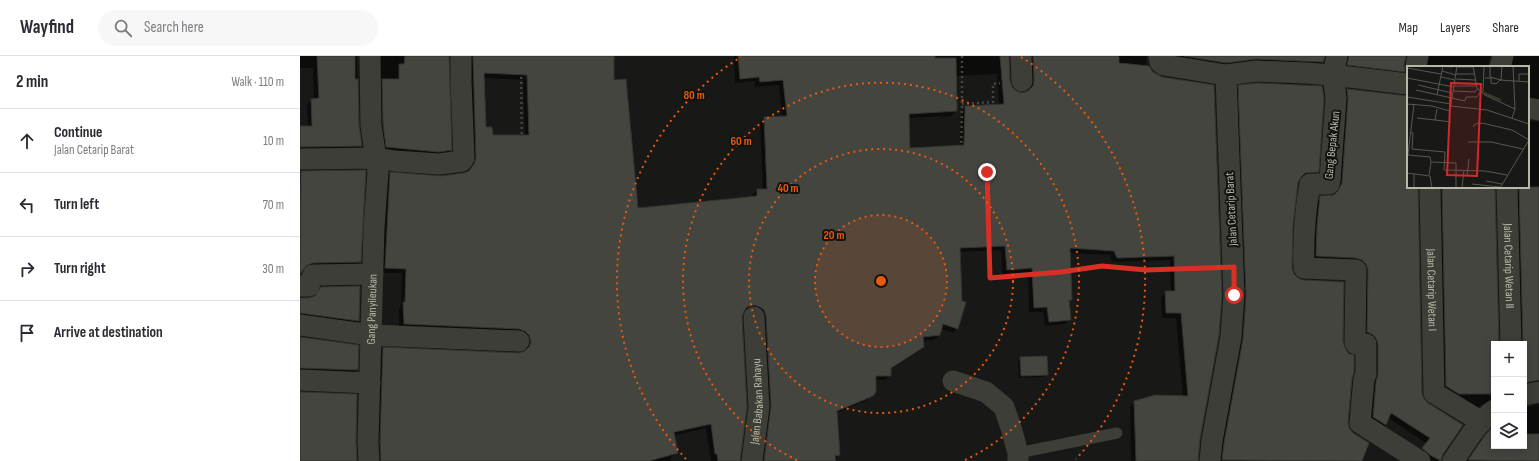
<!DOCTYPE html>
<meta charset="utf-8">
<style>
:root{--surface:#fff;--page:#f7f7f7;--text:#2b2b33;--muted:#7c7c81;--line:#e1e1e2}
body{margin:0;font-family:"Sofia Sans Condensed",sans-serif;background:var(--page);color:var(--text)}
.controls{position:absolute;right:12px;bottom:12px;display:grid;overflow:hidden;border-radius:0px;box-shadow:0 2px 10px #0003}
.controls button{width:36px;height:36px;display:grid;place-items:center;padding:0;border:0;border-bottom:1px solid var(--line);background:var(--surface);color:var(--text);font:20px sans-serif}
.stop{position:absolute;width:12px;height:12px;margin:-9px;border:3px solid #d93025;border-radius:50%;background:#fff}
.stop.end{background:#d93025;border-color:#fff;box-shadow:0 1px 4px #0008}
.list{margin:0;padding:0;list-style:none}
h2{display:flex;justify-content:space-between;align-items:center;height:52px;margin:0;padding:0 16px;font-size:17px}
h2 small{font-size:13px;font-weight:400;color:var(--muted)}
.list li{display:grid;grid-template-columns:26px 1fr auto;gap:12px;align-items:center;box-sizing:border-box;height:64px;padding:0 16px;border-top:1px solid var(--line)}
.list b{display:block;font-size:15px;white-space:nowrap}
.list p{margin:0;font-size:13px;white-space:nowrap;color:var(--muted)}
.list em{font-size:13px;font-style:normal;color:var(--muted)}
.icon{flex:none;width:22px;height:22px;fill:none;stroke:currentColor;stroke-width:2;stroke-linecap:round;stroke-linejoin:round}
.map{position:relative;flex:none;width:1239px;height:405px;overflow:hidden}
header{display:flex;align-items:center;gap:24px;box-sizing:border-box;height:56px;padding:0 20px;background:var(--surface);border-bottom:1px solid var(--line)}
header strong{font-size:19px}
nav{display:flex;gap:22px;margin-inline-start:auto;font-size:14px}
.search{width:280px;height:36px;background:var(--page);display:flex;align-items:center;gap:10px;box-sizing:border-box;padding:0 14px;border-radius:22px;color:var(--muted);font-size:15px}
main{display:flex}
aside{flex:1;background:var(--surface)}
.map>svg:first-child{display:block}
.shadow{fill:#0007;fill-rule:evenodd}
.building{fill:#454540;stroke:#333430;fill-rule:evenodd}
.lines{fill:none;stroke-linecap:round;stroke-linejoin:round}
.path{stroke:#45443d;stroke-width:2.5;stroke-dasharray:2 3;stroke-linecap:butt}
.lane{stroke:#3d3e37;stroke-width:11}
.street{stroke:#3d3e37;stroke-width:21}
.route{stroke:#d93025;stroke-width:5}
.ring{fill:none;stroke:#e8590c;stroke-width:2;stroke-dasharray:2 4}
.labels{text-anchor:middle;stroke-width:4;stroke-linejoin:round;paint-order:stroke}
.street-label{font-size:12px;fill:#b9b8a8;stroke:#131311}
.inset-river{fill:none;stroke:#3d382c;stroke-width:2}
.inset-road{fill:none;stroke:#585850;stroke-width:1}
.view{fill:#d62828;fill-opacity:0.15;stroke:#d62828;stroke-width:2}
.inset-edge{fill:none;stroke:#b9b8a8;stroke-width:2}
.centre{fill:#e8590c;stroke:#131311;stroke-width:2}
.ring-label{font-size:12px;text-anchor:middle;font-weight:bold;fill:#e8590c;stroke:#131311;stroke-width:4;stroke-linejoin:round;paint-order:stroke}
</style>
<header>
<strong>Wayfind</strong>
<div class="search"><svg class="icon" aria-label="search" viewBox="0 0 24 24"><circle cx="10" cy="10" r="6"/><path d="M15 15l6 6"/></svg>Search here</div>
<nav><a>Map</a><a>Layers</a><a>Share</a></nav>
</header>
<main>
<aside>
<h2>2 min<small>Walk · 110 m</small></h2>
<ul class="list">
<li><svg class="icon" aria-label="ahead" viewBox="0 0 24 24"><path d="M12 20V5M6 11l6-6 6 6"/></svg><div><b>Continue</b><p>Jalan Cetarip Barat</p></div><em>10 m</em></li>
<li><svg class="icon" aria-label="left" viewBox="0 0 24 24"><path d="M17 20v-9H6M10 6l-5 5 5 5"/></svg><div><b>Turn left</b></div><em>70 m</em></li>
<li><svg class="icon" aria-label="right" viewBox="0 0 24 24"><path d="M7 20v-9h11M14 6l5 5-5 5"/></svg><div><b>Turn right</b></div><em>30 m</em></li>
<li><svg class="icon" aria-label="arrive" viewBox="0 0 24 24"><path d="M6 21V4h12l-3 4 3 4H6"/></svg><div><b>Arrive at destination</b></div></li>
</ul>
</aside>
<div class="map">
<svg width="1239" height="405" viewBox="0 0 1239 405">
<rect width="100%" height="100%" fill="#181816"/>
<path class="shadow" d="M0,0H57L58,69L61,90L56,95H0V71H8L7,48L12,44L14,43L13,12H0Z
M76,0H148L151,94L146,99L82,96Z
M167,0H313V25L337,153L453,141L452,139L457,134H463L460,66L464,62L482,61L479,29L455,31V25L435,27L434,0H708L709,26L711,32L716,36L722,38L728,36L730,30L727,0H846L847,9L852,16L899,383L897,405H831L830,351L834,346L883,341L876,262H862L861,241L866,236H871L870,204L812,206L810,199L769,197L771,243L768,246L770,263L765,268L745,270L743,256H729L728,216L702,218L701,194L659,196L657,272L653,277L641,273L639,279L634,284L622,285L623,291L618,296L590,313V319L585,324H575V336L567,344L537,357L539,399L537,400V405H460L448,253L442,255L441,261L439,405H411L406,372L373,380L377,396L371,402V405H76L78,297L83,292L219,298L225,297L227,291L99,273V252L101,250L102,217H81L86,122L90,117L140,121L164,118L168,115L172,107ZM697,18L699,50L666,51L661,56L660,90L609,93L608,62L651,60L656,55L655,20ZM183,22L223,24L225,80H192L185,72Z
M865,0H1024L1023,6L1018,11H921Z
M1043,0H1106L1103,9L1104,15L1099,20L1043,13Z
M1124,0H1190L1188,11H1125Z
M1209,0H1239V48L1228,46V11H1209Z
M939,30L1018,116L1013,120L999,122L997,126L992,169L991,212L993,219L1042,286L1051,322L1047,366L1048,372L1053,378L1068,387L1061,405H918L934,35Z
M1047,34L1108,41V131H1117L1121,338L1142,398L1141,405H1128L1118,398L1126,387L1088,362L1086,369L1081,374L1068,366L1063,281L1064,219L1011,205L1016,146L1021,141L1035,140L1037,132L1043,39Z
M1228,65L1239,66V331L1224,330V288H1218L1213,131H1228Z
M65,115L60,206L55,211H7L2,213L0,217V116Z
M1136,131H1194L1198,288H1194V348L1187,346L1181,349L1174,355L1141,335Z
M22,232L58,265L54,270L0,262V243L14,242Z
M0,282L58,290L57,314L52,319L0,317Z
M720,302L747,318L744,321L719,322L718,305Z
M1239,348V405H1167L1181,385L1194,372V390H1224V352Z"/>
<path class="building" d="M17,0H55V23H58L59,69L62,90L0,91V70H12L11,43L19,42Z
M105,0H149L152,94L139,96L86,91L83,68L82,23H99V8H104Z
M173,0H314V24L326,23L338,152L419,144L457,140V133H467L464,61L487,60L483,24L460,26L459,21L440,23L438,0H635V2H656L657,55L609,58L610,92L664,89L665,50L704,48L700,0H709L710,25L712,31L716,35L722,37L728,35L733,30L734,25L733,0H818L819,1V7L849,10L853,16L862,21L914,29L922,239L919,279L900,383L898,405H836L834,345L855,339L888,340L881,257H866L865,235H875L874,200L817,202L814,195L770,192L772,244H769L771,264L749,266L747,251L734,252L732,212L707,214L705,190L660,192L662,245L666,246L658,273L643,268L640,279L623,281L624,291L591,312V320H576V336L573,340L537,355L540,399L535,400L536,405H464L471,350L466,260L464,254L460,251L454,249L447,251L444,255L442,261L447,351L440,405H418L417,398H415L411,368L374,376L378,397L349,405H81L80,386L83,291L219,297L225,295L229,291L231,286L229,279L225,275L219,273L104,268L103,246H105L106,213L85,212L90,116L141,120L164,117L169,115L174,108L176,102ZM184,17L227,19L229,79H193L192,71H186Z
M884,0H1025L1023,6L956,3L926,7Z
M1049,0H1106L1104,9L1105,16L1047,9Z
M957,27L1022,30L1024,42L1019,116L1005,117L1001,121L998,126L993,169L992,212L994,218L998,222L1003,224L1044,226L1043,286L1046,294L1049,298L1054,299V316L1052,322L1048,366L1049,372L1053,377L1069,387L1062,405L922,404L924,387L943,283L946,240L938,29Z
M1047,33L1108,40V131H1118L1122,338L1124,343L1128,347L1163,369L1143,398L1141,405L1130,399L1122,392L1130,382L1091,357L1086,369L1073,361L1076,326L1078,318V288L1076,282L1072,278L1067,276L1068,214L1066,208L1062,204L1056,202L1016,200L1017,170L1020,140L1034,139L1038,135L1042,127L1048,43Z
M66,114L61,206L12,207L6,210L0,218L1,115Z
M1142,131H1195L1199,288H1194V338H1159L1146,330Z
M1219,131H1239V324L1224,327Z
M60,230L59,265L0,257V242H9L15,240L21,231Z
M0,281L59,289L58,314L0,312Z
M747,300L748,319L721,320L720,301Z
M0,336L57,338L56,386L57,405H0Z
M1194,370V390H1224V378H1239V405L1168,404L1186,378Z"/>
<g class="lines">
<path class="path" d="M662,0V39L661,116H687L690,222L761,216L801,210L846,214L911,212
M743,24H770V66L734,69L735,112H807L908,108
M662,48L693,46V28L700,27
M218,263L219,180L222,113L221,0
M220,306L224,405"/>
<path class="lane" d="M718,397L817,377"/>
<g class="street">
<path d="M721,0L722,25"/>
<path d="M859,0L860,6L864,9L926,19L956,15L1006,17L1033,19L1108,28"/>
<path d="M1037,0L1033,19L1036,42L1030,124L1029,128H1010C1005,155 1003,184 1004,212L1056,214L1055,286L1056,288H1066V318L1064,323L1060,367L1120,405"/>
<path d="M1116,11L1118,0"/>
<path d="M1200,11L1203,0"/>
<path d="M1228,52L1239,54"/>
<path d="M0,103L77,102L95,105L139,108L162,105L164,102L161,26V0"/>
<path id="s1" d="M1130,131L1134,337L1182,366"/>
<path id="s2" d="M1207,131L1211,288"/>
<path d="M0,230H9L13,219L73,218"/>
<path d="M0,269L71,279L219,285"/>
<path d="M0,324L70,327"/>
<path d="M653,325L686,336L704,351L712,375L718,397V405"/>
<path d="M1224,339L1239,336"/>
<path id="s3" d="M69,405L68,386L74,172L78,116L71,69L70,0"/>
<path id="s4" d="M452,405L459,351L454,261"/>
<path d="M910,405L912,385L931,281L934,239L926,19"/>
<path d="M1153,405C1165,388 1177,366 1194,354"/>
</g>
</g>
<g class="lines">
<path class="route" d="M687,116L690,222L761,216L802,210L846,214L934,211V239"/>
</g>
<circle cx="581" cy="225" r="66" fill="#e8590c" fill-opacity=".12"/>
<g class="ring">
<circle cx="581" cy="225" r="66"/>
<circle cx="581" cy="225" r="132"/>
<path d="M497 404A198 198 0 1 1 665 404"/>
<path d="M386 403A264 264 0 0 1 441 1M721 1A264 264 0 0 1 776 403"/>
</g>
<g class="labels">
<g class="street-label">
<text transform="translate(1032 89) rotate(-84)" y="4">Gang Bepak Akun</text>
<text transform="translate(931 153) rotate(-93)" y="4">Jalan Cetarip Barat</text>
<text dy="4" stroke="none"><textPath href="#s2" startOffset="79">Jalan Cetarip Wetan II</textPath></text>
<text dy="4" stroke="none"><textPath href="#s1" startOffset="103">Jalan Cetarip Wetan I</textPath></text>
<text dy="4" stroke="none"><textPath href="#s3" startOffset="152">Gang Panyileukan</textPath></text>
<text dy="4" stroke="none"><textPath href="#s4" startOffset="60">Jalan Babakan Rahayu</textPath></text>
</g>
</g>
<g transform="translate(1107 10)">
<rect width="122" height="122" fill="#181816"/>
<path class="inset-river" d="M77,27L94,34"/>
<path class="inset-road" d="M29,0L46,1M66,0L70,22L78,29L108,43M83,0V11L94,14L95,0M50,1H67M0,2L34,8M35,5L49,9M49,8H68M34,11L48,14M0,12L47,21M78,12H84V17L89,18L93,14L122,16M49,13L68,14M112,15V8H122M11,19L45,27M47,20H69M9,24L58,35L59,31H70L74,25M46,25L68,26L71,22M76,26L77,0M30,29L36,0M0,31L44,38M0,38L25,40L43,45L50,0M7,38L1,89L23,91L24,96M44,40L80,44L122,58M10,52L28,54L30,43M105,52L108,43L106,0M28,54L44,56M66,61L68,58L75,57L105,64L122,74M3,66L6,67L5,83L38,86L37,104L78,105L100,109M61,76H84L116,83M0,107L23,110L25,122M22,109L24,96L49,97V122M60,110L62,93M79,115L95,118M65,118L93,121M7,122V108M55,122L57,104M93,122L122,74"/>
<path class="view" d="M44,17L74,18L70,110L40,109Z"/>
<rect width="122" height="122" class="inset-edge"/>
</g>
<circle cx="581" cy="225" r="6" class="centre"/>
<g class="ring-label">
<text x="394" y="43">80 m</text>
<text x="441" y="89">60 m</text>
<text x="488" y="136">40 m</text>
<text x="534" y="183">20 m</text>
</g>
</svg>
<div class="controls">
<button>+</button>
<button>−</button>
<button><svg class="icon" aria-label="layers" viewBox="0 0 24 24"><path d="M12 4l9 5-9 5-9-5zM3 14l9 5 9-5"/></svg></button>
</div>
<div class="stop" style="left:934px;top:239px"></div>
<div class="stop end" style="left:687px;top:116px"></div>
</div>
</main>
